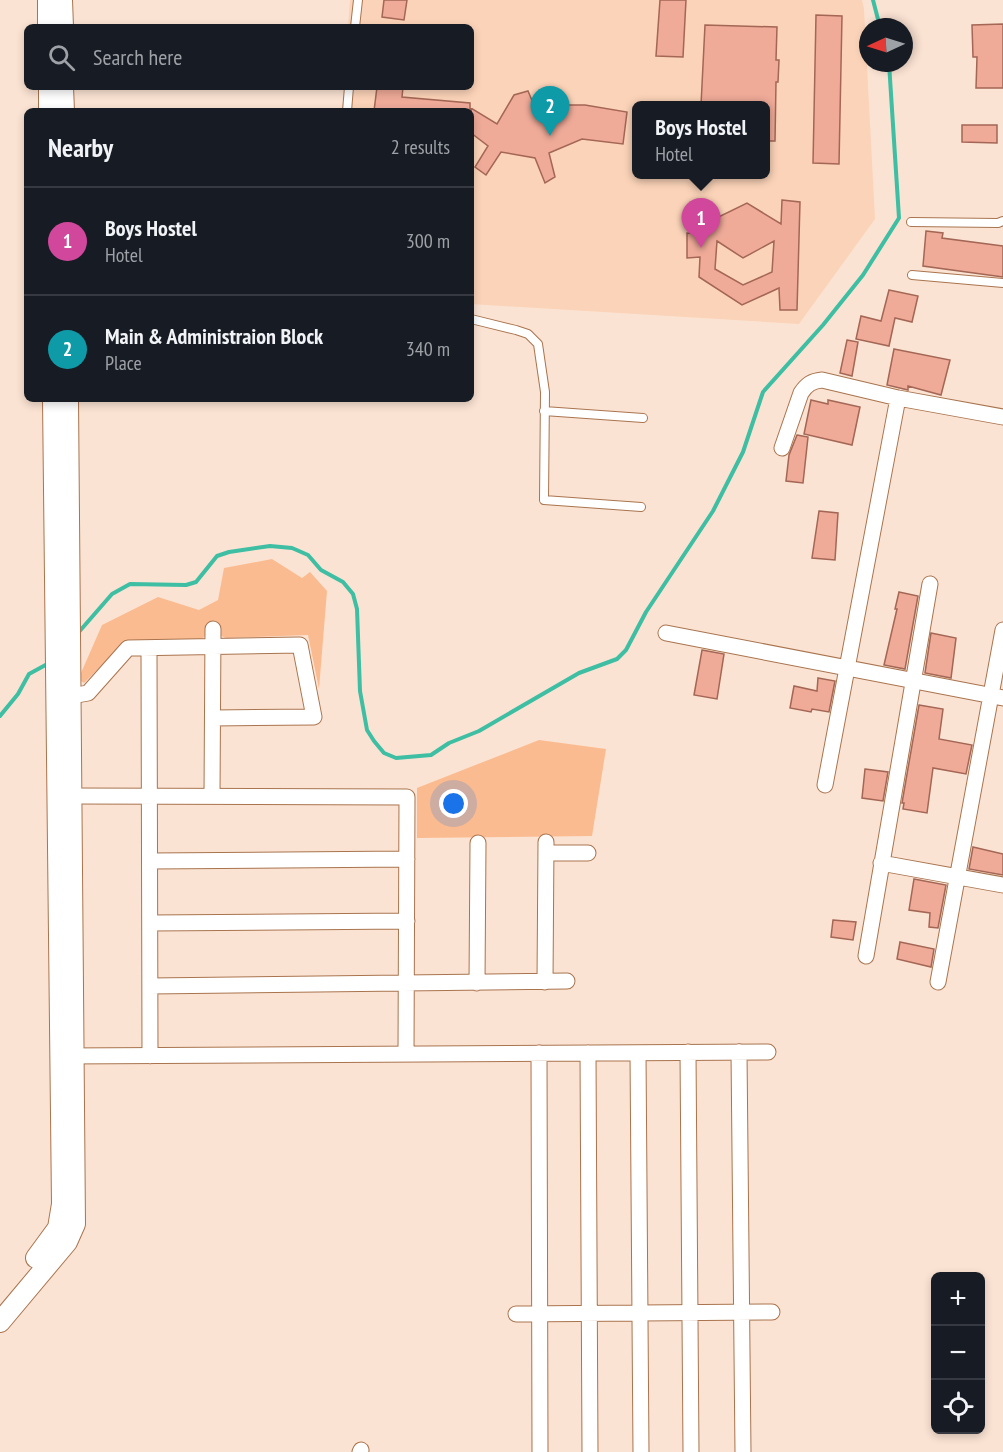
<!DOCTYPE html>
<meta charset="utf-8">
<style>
:root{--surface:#171b24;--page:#20242c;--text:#f1f3f6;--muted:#9ea1a6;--line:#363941;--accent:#b45309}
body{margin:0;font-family:"PT Sans Narrow",sans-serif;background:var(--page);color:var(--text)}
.controls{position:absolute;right:18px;bottom:18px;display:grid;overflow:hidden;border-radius:9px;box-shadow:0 3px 9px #0003}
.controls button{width:54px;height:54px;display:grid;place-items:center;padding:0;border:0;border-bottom:2px solid var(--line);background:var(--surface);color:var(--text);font:30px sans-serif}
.compass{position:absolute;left:859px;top:18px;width:54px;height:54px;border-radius:50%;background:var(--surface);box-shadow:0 3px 9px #0003;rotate:266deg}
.you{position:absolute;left:454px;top:804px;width:21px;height:21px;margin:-15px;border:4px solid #fff;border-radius:50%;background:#1a73e8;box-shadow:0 0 0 9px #1a73e833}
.badge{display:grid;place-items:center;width:39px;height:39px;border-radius:50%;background:var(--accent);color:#fff;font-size:20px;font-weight:700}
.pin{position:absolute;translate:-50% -50px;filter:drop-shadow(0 2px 3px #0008)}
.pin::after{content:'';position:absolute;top:32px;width:21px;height:18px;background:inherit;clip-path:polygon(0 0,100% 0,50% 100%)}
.popup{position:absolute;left:632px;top:101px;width:138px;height:78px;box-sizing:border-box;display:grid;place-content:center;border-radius:9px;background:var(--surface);filter:drop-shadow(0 2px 4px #0005);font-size:20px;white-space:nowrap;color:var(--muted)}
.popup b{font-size:22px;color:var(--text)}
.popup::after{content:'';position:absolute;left:50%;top:100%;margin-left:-12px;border:12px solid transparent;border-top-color:var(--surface)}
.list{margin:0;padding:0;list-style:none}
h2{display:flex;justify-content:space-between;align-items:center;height:78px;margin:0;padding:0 24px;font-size:26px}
h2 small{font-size:20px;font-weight:400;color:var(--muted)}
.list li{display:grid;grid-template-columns:39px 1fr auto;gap:18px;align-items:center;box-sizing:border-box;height:108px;padding:0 24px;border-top:2px solid var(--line)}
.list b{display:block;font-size:22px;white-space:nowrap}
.list p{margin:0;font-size:20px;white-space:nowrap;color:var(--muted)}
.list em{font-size:20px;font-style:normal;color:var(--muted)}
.icon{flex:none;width:33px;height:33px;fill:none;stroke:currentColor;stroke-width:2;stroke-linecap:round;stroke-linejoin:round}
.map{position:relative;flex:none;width:1003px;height:1452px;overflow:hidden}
.search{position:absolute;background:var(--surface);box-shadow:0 3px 9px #0003;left:24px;top:24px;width:450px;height:66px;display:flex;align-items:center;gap:15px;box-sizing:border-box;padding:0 21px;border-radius:9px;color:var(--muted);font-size:22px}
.panel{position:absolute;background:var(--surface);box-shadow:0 3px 9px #0003;left:24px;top:108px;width:450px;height:294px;border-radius:9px}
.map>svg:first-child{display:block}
.built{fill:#fbd3b8;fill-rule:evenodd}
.green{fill:#fbbb90}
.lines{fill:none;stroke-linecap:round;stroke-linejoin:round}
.stream{stroke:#3ebea3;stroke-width:4}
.building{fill:#efaa98;stroke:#a46655;stroke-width:1.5;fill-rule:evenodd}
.service-casing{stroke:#a9744e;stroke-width:10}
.minor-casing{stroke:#a9744e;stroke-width:17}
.tertiary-casing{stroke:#a9744e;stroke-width:22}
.service{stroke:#fff;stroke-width:8}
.minor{stroke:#fff;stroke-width:15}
.tertiary{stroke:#fff;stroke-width:20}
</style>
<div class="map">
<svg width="1003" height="1452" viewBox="0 0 1003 1452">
<rect width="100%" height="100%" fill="#fbe3d3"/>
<path class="built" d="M350,0H862L864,9L875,219L799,324L471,304V111H343L345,87H471V27H348ZM636,106H765V174H636Z"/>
<path class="green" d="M272,559L302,578L310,572L327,591L319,689L308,635L226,638L221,636L220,628L205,629V636L202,639L124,643L84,683L81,681V673L102,625L158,597L199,610L218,600L224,568Z
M539,740L606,749L592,836L417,838V788Z"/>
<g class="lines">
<path class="stream" d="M873,0L880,27
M78,633L112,594L130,584L186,585L196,582L217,556L229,552L270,546L292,548L308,555L321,570L343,582L353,594L357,609L360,691L367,730L374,741L384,753L396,758L431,755L449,743L479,731L579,673L617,659L626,650L646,612L713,511L743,452L763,392L823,325L863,275L899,218L889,63
M0,716L18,694L29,674L51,662"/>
</g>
<path class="building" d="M384,0H407L404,20L382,17Z
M660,0H686L683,57L656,56Z
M816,15L842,16L839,164L813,163Z
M1003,24V88H976L977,57H973L972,25Z
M705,25L777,27L776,60H779L778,82H776L775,141H765V105H701Z
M377,87H403L402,97L470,103V111H374Z
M528,91L537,112L557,110L566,105H585L627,112L623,144L582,139L549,153L555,177L545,183L535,158L501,152L486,175L475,167L488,146L471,133V108L497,124L514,95Z
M962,125H997V143L962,142Z
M782,200L800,202L797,310H780L779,288L742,305L699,277L700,257L687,258V233L700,234L702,225L747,203L781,224ZM717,241L743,258L774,241L772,272L743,285L715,269Z
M926,231L943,233L942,238L1003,246V277L923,266Z
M889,290L918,296L912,322L895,318L889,346L856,339L861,316L881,321Z
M847,340L858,342L852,376L840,373Z
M894,349L950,360L941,395L908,386V390L887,385Z
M811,400L828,404V400L860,407L852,445L804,434Z
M797,435L808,437L803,483L786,481L789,455Z
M819,511L838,513L835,560L812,558Z
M899,592L918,596L905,669L884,665L897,609H895Z
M931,633L956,638L951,678L925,673Z
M702,650L724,654L717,699L694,695Z
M818,678L835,681L829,712L812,709L811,712L790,708L794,686L817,691Z
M919,705L943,709L939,739L972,745L966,774L933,768L927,813L903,809L904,803H902Z
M865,769L888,772L883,801L862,798Z
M973,847L1003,854V875L969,869Z
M914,879L946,885L938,928L929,927L930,913L909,910Z
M833,920L856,922L853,940L831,937Z
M900,942L934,949L931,967L897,959Z"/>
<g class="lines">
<defs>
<path id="service" d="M355,27L358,0
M347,111L349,87
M911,222L998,223L1003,221
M912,275L1003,283
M471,319L516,330L528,334L538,344L545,392L544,500L641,507
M544,411L643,418"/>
<path id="minor" d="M782,448L801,393C807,384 812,381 822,380L898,398L1003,417
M666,633L1003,698
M149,648L150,1056
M71,696L88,693L128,648L300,645L314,717L213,718
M825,785L898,398
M72,796L407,797L406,1054
M212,796L213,629
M546,853H588
M150,861L407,859
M881,863L1003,885
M150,923L407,921
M866,956L930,584
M545,982L546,842
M938,982L1003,630
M477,983L478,843
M150,986L567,981
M688,1052L691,1452
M739,1052L743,1452
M539,1053L540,1452
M588,1053L590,1452
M638,1053L641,1452
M63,1056L768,1052
M516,1314L772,1312
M360,1452L361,1450"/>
<path id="tertiary" d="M48,0V27
M62,0L63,27
M49,87V111
M63,87L64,111
M36,1258L58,1228L62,1204L53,399
M0,1322L67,1242L75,1224L68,399"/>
</defs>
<use href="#service" class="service-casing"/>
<use href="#minor" class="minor-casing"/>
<use href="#tertiary" class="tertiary-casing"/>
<use href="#service" class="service"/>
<use href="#minor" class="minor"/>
<use href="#tertiary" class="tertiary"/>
</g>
</svg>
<div class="controls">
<button>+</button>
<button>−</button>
<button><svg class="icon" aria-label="locate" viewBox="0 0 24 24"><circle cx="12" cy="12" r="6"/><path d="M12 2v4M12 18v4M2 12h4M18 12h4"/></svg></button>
</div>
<svg class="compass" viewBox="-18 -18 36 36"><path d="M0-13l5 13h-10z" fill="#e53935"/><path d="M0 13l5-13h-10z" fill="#9ea1a6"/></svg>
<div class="you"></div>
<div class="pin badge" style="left:701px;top:248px;background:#d1479c">1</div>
<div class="popup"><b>Boys Hostel</b>Hotel</div>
<div class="pin badge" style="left:550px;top:136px;background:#0f9aa8">2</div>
<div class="search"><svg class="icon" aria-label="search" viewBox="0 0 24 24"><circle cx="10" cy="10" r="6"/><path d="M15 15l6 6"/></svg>Search here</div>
<section class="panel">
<h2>Nearby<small>2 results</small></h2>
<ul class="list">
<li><span class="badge" style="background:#d1479c">1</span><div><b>Boys Hostel</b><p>Hotel</p></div><em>300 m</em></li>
<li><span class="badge" style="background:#0f9aa8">2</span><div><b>Main &amp; Administraion Block</b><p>Place</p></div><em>340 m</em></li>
</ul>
</section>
</div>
